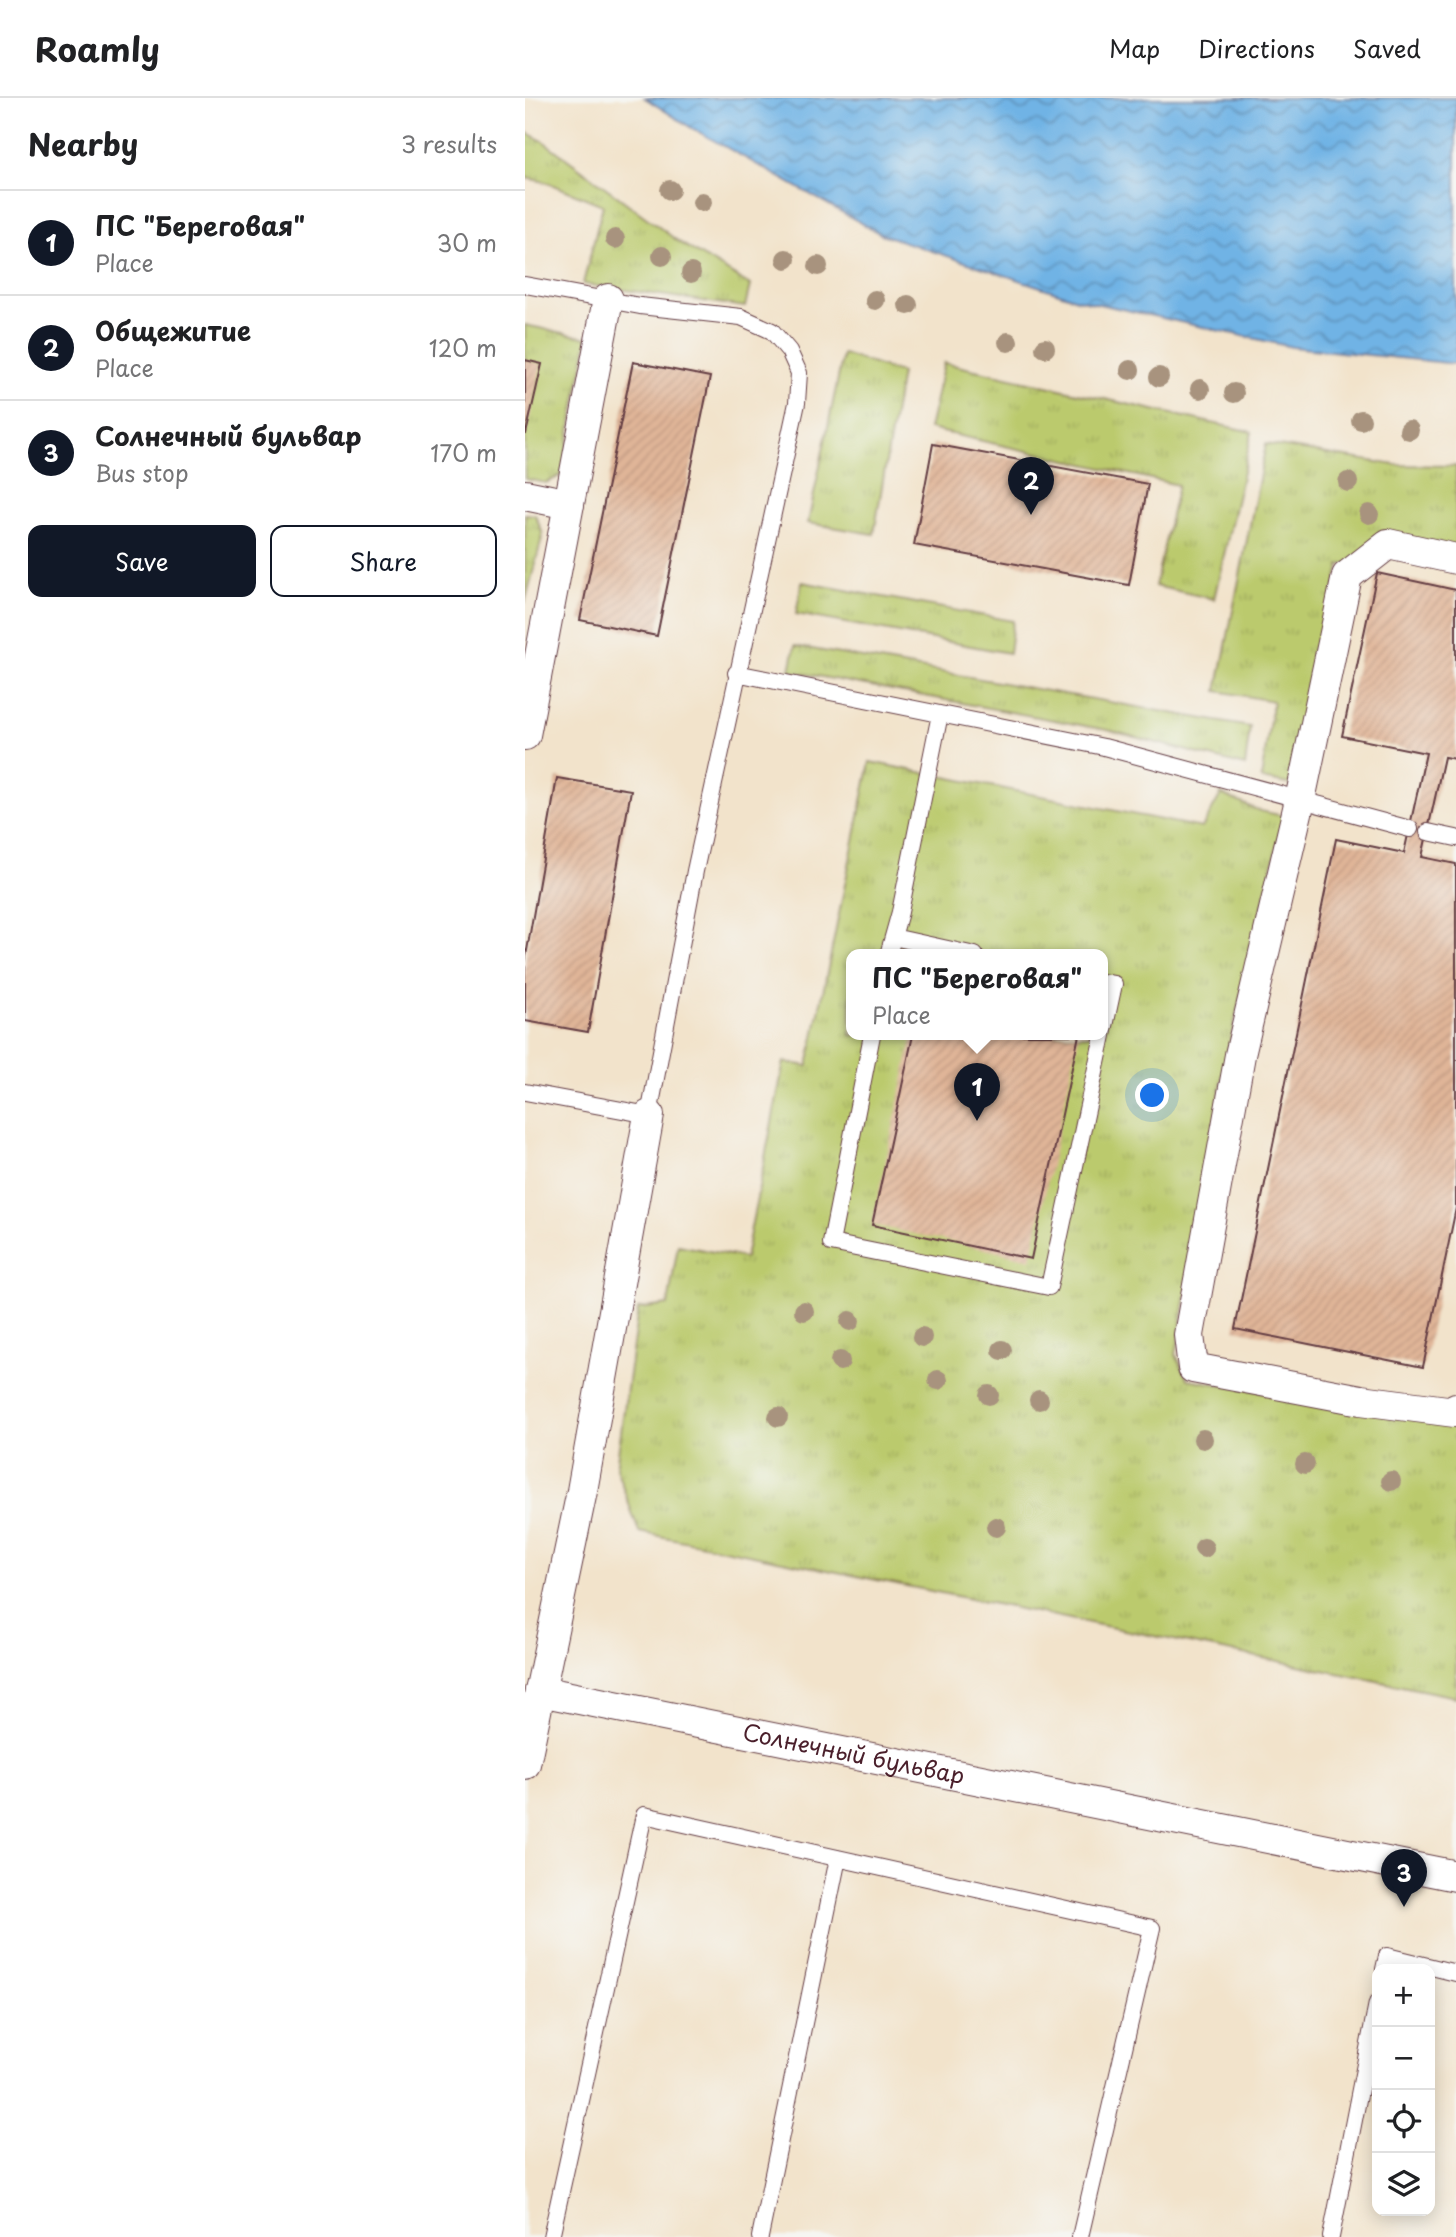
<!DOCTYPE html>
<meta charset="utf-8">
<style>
:root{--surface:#fff;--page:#f2f2f2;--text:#202124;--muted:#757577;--line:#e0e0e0;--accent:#111827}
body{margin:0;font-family:"Playpen Sans",sans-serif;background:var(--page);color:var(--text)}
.controls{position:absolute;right:21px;bottom:21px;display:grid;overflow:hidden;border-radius:14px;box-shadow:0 4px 18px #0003}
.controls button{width:63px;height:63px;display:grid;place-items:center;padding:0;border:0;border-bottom:2px solid var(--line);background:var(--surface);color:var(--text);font:35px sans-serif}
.you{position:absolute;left:628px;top:998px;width:24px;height:24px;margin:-18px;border:5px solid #fff;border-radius:50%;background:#1a73e8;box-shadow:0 0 0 10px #1a73e833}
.badge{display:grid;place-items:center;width:46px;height:46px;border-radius:50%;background:var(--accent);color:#fff;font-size:23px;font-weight:700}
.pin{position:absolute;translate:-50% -58px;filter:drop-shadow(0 2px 4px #0008)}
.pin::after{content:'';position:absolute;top:37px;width:24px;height:21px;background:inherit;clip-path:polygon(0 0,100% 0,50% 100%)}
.popup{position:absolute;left:321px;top:851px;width:262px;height:91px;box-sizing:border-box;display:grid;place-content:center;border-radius:14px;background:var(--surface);filter:drop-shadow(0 2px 5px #0005);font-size:23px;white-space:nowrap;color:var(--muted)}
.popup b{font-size:26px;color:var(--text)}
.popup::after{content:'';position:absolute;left:50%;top:100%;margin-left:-14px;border:14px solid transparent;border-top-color:var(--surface)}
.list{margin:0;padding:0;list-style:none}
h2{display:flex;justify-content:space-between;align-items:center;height:91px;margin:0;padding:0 28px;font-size:30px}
h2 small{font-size:23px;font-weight:400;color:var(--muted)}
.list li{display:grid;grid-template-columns:46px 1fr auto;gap:21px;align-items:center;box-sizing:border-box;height:105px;padding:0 28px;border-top:2px solid var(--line)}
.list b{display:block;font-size:26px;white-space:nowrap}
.list p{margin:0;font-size:23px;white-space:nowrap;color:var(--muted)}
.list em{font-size:23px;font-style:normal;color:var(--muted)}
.actions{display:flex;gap:14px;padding:21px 28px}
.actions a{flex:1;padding:16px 0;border:2px solid var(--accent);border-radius:14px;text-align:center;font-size:24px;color:var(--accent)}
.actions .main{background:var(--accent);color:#fff}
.icon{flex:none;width:38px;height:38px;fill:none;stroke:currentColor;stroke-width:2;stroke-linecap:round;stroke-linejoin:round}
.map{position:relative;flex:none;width:931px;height:2139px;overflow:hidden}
header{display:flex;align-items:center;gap:42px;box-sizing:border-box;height:98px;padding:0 35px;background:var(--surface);border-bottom:2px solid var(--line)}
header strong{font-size:33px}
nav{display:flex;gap:38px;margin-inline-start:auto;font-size:24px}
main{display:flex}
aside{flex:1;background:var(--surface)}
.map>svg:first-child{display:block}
.grass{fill:url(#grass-tufts);stroke:#82744c;stroke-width:2;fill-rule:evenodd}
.water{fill:url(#water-waves);stroke:#5d6988;stroke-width:2}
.building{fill:url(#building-hatch)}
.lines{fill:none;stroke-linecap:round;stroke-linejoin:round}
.lane-casing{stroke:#633c43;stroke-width:18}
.street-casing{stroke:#633c43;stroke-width:32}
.lane{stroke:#fff;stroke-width:16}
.street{stroke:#fff;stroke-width:30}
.tree{fill:#a8937e}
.labels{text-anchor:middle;stroke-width:6;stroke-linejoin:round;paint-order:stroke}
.street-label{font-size:23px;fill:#4a1f2b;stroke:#f6f6f2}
</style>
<header>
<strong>Roamly</strong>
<nav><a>Map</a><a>Directions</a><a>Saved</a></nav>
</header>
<main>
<aside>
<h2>Nearby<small>3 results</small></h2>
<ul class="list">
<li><span class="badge">1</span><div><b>ПС &quot;Береговая&quot;</b><p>Place</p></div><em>30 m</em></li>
<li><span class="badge">2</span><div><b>Общежитие</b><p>Place</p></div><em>120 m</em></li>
<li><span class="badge">3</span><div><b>Солнечный бульвар</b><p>Bus stop</p></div><em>170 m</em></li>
</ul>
<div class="actions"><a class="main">Save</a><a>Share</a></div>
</aside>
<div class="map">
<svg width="931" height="2139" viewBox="0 0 931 2139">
<defs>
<pattern id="grass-tufts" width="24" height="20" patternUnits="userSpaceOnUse" patternTransform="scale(1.75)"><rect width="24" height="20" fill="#bbca6d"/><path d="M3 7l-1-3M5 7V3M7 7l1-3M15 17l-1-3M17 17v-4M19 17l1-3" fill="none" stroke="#a2ad5f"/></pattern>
<pattern id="water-waves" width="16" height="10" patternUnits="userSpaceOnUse" patternTransform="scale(1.75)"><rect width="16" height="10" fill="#70b3e5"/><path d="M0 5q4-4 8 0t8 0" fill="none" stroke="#5e91ba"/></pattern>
<pattern id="building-hatch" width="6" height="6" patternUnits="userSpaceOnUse" patternTransform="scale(1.75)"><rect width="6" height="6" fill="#e0b598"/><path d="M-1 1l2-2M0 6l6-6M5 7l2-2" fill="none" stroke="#c29b83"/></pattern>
</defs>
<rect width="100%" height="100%" fill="#f6f6f2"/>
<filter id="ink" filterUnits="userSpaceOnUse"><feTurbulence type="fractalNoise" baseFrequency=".0143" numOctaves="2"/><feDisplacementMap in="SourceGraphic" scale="14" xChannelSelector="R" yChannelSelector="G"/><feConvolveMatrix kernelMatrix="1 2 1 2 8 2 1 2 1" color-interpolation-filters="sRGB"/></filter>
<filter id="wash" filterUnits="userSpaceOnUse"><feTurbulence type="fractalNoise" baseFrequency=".00686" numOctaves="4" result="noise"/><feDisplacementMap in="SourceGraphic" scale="28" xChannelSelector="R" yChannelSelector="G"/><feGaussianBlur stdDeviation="1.57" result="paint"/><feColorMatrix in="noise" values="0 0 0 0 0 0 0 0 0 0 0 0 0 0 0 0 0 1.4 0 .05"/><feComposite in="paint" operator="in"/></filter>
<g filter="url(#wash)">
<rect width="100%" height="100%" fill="#f2e3cb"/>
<path class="grass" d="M0,34L18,43L154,144L225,187L220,209L58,186L78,107L21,84L0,80Z
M0,227L63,240L37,377L21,385L0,381Z
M318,256L376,275L349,436L283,425Z
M419,265L727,334L689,501L630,488L653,387L404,331Z
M741,346L870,367L931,368V449L815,467L769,687L736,681L748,603L692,593Z
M0,416L10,417L18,436L0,505Z
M277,484L488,523L484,555L271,516Z
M270,548L725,629L720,668L587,633L265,573Z
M345,664L677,730L696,696L735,713L759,718L700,963L651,1257L663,1281L931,1327V1599L114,1434L91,1370L113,1211L143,1207L153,1147L220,1160L259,964L283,968ZM326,857H578V937H326Z"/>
<path class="water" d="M120,0H931V266L767,249L552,201L356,136L165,29Z"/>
<g id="blocks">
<path class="building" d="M0,262L17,266L1,336H0Z
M108,264L185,279L132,538L55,522Z
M408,346L623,386L604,487L389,447Z
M852,475L931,492V661L919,659L897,759L931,766V1110L898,1269L710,1231L811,741L879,755L901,655L817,638Z
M32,680L106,692L63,934L0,923V864Z
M388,937H554L506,1161L347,1127Z"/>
</g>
</g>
<g filter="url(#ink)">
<use href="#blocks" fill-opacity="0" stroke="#633c43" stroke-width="2"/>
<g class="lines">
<defs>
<path id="lane" d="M0,187L115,208L216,219L247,233L264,253L274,275L272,305L170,773L124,1017L0,994
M211,575L579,649L885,731
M903,734L931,740
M368,839L450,857
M363,857L375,814L415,616
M347,937L306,1145L524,1189L589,886L578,884
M859,1871L862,1858L931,1875
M26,2139L119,1717L627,1830L555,2139
M235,2139L313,1760
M806,2139L852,1905"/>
<g id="street">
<path d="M0,397L44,406"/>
<path d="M931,461L863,446L822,478L775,702L715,957L664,1237L668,1270L836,1302L930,1314L931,1310"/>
<path d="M0,637L83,201"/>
<path id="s1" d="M15,1593L931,1778"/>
<path d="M0,1666L57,1393L124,1017"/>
</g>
</defs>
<use href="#lane" class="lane-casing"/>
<use href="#street" class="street-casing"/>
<use href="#lane" class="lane"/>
<use href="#street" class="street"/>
</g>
<g class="tree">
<circle cx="145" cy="92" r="10"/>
<circle cx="177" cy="104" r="10"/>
<circle cx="90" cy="141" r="10"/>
<circle cx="137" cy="158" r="10"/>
<circle cx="261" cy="161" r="10"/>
<circle cx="293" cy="168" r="10"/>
<circle cx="166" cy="175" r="10"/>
<circle cx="350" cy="202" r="10"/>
<circle cx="383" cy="207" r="10"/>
<circle cx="483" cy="244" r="10"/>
<circle cx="520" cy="250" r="10"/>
<circle cx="605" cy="272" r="10"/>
<circle cx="634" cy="279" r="10"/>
<circle cx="675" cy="291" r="10"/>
<circle cx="709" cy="295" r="10"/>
<circle cx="836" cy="322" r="10"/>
<circle cx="884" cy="332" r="10"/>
<circle cx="823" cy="384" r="10"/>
<circle cx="844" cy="416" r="10"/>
<circle cx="279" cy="1213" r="10"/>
<circle cx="325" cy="1223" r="10"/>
<circle cx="397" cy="1239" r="10"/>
<circle cx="477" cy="1252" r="10"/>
<circle cx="315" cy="1263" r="10"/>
<circle cx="413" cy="1282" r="10"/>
<circle cx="464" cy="1297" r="10"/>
<circle cx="514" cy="1302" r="10"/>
<circle cx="253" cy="1319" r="10"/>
<circle cx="678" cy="1341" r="10"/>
<circle cx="780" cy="1366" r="10"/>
<circle cx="866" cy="1383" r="10"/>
<circle cx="471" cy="1429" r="10"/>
<circle cx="679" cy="1450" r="10"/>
</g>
</g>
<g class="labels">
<g class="street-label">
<text dy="8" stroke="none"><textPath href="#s1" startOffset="320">Солнечный бульвар</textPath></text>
</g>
</g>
</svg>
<div class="controls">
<button>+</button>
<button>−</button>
<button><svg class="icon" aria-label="locate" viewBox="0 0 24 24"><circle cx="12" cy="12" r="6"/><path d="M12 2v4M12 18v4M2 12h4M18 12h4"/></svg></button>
<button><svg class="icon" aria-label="layers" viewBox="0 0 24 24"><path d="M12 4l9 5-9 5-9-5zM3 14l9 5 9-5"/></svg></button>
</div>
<div class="you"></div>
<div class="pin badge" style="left:452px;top:1023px">1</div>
<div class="popup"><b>ПС &quot;Береговая&quot;</b>Place</div>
<div class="pin badge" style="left:506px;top:417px">2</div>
<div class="pin badge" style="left:879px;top:1809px">3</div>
</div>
</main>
